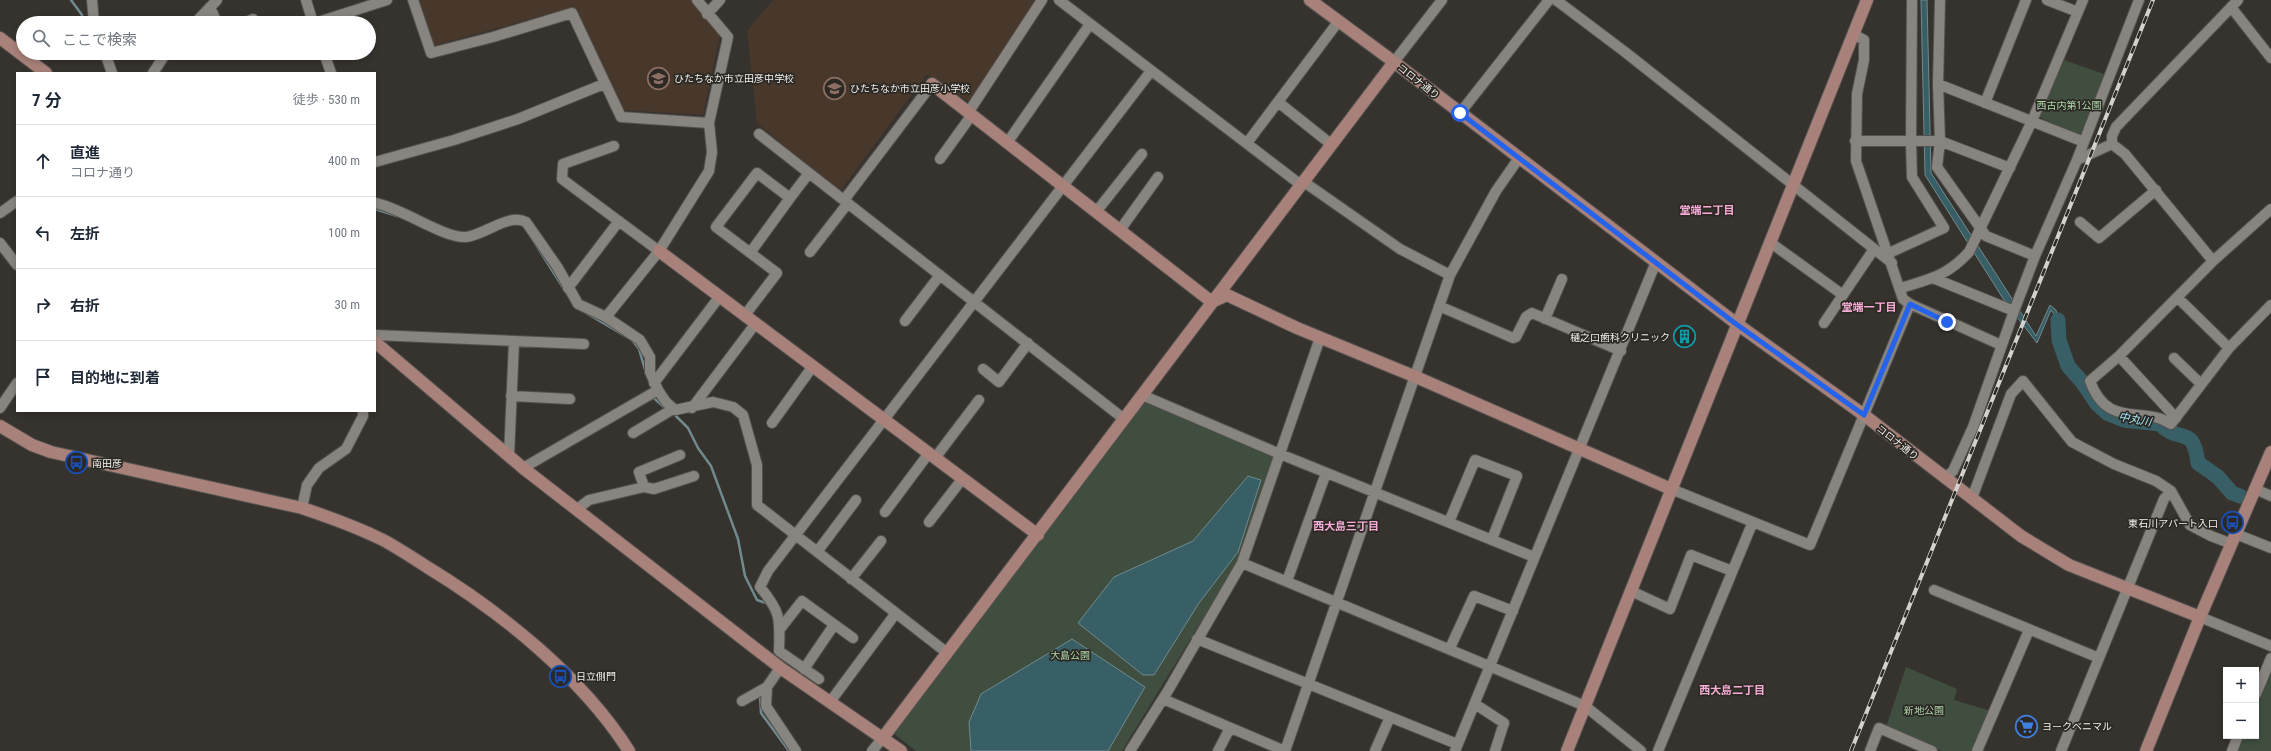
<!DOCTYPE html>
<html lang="ja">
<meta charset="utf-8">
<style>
:root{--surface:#fff;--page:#f2f2f3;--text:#1f2937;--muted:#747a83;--line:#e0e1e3}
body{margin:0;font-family:"Roboto Condensed","Noto Sans JP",sans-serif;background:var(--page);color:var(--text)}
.controls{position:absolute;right:12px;bottom:12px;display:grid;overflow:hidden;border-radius:0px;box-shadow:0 2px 6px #0003}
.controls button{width:36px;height:36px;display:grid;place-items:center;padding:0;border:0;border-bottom:1px solid var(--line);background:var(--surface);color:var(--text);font:20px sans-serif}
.stop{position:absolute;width:12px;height:12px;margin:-9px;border:3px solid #2563eb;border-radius:50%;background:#fff}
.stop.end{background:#2563eb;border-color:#fff;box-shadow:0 1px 4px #0008}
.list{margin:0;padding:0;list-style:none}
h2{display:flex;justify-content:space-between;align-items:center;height:52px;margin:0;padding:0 16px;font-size:17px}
h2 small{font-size:13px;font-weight:400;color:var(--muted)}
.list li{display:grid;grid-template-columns:26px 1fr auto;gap:12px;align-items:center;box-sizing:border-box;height:72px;padding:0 16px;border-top:1px solid var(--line)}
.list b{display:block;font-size:15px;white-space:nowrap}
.list p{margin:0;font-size:13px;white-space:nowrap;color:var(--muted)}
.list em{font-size:13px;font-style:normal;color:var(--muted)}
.icon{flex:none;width:22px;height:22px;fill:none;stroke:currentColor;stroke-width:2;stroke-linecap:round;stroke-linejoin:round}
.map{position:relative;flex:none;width:2271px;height:751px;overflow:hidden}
.search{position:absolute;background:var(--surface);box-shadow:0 2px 6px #0003;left:16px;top:16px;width:360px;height:44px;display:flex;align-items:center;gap:10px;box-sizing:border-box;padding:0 14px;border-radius:22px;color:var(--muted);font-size:15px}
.panel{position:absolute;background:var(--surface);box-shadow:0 2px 6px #0003;left:16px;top:72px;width:360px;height:340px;border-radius:0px}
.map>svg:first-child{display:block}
.education{fill:#48382c}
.green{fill:#3f4e3e}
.water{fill:#385f66;stroke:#708a8e}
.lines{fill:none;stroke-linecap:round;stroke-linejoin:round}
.stream{stroke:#708a8e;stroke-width:2.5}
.river{stroke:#385f66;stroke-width:15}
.street-casing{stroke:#54524f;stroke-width:12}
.secondary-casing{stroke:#54524f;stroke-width:14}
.street{stroke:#888580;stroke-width:10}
.secondary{stroke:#a8817a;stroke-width:12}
.rail-casing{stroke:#d4d2cf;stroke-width:4}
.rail{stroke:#2c2925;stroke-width:2.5;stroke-dasharray:8;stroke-linecap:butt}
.route{stroke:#2563eb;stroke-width:5}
.labels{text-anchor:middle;stroke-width:3.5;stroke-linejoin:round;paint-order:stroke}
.poi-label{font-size:10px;fill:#f2f0ed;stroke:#2c2925;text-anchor:start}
.street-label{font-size:10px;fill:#f2f0ed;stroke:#2c2925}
.park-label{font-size:10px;fill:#add6a9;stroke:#2c2925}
.neighbourhood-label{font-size:11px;font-weight:bold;fill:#f7add6;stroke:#2c2925}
.water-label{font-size:11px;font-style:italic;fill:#a3ecfb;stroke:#2c2925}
</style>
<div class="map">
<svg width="2271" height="751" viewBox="0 0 2271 751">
<rect width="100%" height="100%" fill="#36332f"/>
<path class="education" d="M416,0H692L720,35L703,115L623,110L571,8L432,46Z
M773,0H1035L969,102L927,74L839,193L757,123L747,31Z"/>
<path class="green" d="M2064,60L2104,74L2081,136L2039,117Z
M1144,402L1274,457L1240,558L1122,751H916L893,733Z
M1906,667L1957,689L1954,700L1991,711L1973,751H1942L1886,727Z
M2271,671V751H2238L2244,736H2256V708Z"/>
<path class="water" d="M1921,0H1927L1931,173L2036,336L2050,305L2056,310L2062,340L2056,341L2054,314L2051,310L2037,343L2004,300L1925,175Z
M1248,476L1261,480L1238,552L1199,603L1154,675H1143L1078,623L1114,577L1193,541Z
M1072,639L1145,687L1108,751H971L969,722L981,694Z"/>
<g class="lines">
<path class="stream" d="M71,0L82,15
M375,209L397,216
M531,237L574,305
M586,313L632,340L639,349L646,373
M655,399L665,408
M673,413L688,428L698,448L711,466L738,539L745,576L757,600L769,604
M760,695L761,713L789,751"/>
<path class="river" d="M2058,320L2059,340L2068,366L2083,383L2097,404L2107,413L2124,420L2160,424C2180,445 2193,423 2198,463L2218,477L2232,493L2240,496"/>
<defs>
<path id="street" d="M92,0L94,23
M306,0L313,23
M413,0L431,53L493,37L572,13L621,117L709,123
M1059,0L1301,185
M1556,0L1625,52L1892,263
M1940,0L1938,84L1940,141L1937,167L1986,236L2035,256
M2047,0L2078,12
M210,7L217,23
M2231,7L2271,58
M707,14L720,0
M195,23L217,0
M244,23L253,19
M315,23L387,0
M105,53L112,73
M324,53L331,73
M1394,62L1442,0
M153,73L166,53
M1938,84L2084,142
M1278,102L1332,145
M1985,103L2026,0
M968,113L1042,0
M1460,113L1549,0
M759,134L1124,419
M1855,141H1940L2010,168
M1007,143L1090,24
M1247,143L1338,22
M2112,144V136L2116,127L2238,0
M2112,144L2125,154L2213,261
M614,146L563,164L562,179L659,251
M940,159L971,116
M2077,160L2112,144
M375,162L454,140L518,119L604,84
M1304,182L1400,249L1450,275
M844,200L932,84
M375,203C402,208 445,239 466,237C485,235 508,213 526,222L558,268L578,304L606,317L640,340L650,357V372L658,390L666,402L675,410L713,402L733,407L743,415L757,465V505L946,652
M2271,209L2213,261L2119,356L2090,381C2108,430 2143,405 2171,424L2229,348L2271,305
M1096,212L1142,154
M0,213L17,201
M2080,222L2099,238L2156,190
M1120,230L1158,177
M0,243L17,265
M1771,243L1843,295
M810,252L848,203
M750,253L790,198
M1889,253L1944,228L1912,177L1911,142L1912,0
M1933,278L2014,311L2035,256L2077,160L2139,0
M568,288L619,221
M1901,288C1930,279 1947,276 1969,252L2032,121L2083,0
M2178,298L2229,348
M1910,304L2001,345
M1439,306L1513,338L1516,337L1526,317L1532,313L1621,351
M745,315L777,273L716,227L757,173L790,198L809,173
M606,317L659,251L709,171L712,152L709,123L728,37L697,0
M1545,319L1562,279
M905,321L940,275
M1824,323L1874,249
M375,335L584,344
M2119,356L2176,418
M2174,358L2201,384
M983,369L999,382L1028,343
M654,383L720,296
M1142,395L1280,454L1534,557
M511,396L570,399
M0,408L17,383
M692,408L756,323
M772,423L813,366
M633,433L673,409
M509,456L514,342
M935,458L979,400
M523,468L658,390
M1945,478L1953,471L1973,427L2014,311
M644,487L654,489L694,476
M1671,489L1810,545L1910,304L1903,299L1856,161L1857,94L1864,60V40L1853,34
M2255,489L2271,496
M1972,498L2011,394L2023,381L2072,442L2114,464L2156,481L2171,491L2190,525L2211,536L2232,544
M302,508L307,485L319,468L346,449L363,416V411
M577,509L589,500L644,487L639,472L680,455
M885,512L929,453
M929,522L963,478
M1449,522L1475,460L1517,476L1492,539
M2236,534L2271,548
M817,552L856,500
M1242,563L1585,706L1641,751
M851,579L881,541
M1287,581L1326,473
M1934,590L2099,658
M1631,591L1670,609L1691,555L1732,571
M2200,617L2271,646
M780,629L802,601L853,638
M1197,639L1457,744
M1450,648L1474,596L1513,611
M780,668L767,687L766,706L796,751
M804,669L834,625
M819,679L779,651C780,619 781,612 760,587L768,571L1151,71
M2256,694L2271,658
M1163,699L1285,751
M742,701L767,687
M830,702L896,613
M1475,704L1504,723L1495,751
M872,751L882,739
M1130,751L1166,694L1242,563L1320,338
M1218,751L1230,728
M1285,751L1450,275L1496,191L1519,158
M1375,751L1390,717
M1455,751L1656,262
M1658,751L1752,524
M1870,751L1879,728L1932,751
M1977,751L2029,630
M2061,751L2164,499L2171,491
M2232,751L2238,736"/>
<path id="secondary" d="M1310,0L1394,62L1737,324L1864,415L2021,536L2069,565L2200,617
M0,38L46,73
M932,84L1208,299L1216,300L1227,295L1297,328L1416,377L1671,489
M659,251L1038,535
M375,342L523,468L782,669L901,751
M0,426L32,445L51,452L302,508C329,517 357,527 383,540C398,548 413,558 427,567C501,612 582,677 629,751
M882,739L1394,62
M1567,751L1867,0
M2146,751L2200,617L2271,452"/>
</defs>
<use href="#street" class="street-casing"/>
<use href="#secondary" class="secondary-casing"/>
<use href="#street" class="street"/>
<use href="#secondary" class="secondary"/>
<defs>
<path id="rail" d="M1851,751L2153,0"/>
</defs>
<use href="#rail" class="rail-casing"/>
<use href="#rail" class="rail"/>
</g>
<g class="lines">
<path class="route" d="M1460,113L1736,324L1864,415L1910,304L1947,322"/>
</g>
<defs>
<symbol id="school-ring" viewBox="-11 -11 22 22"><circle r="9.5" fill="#2c2925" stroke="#8d6e63" stroke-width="1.5"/><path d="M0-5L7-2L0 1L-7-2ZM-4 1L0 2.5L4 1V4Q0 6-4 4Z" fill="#8d6e63"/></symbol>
<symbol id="building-ring" viewBox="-11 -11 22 22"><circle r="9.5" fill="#2c2925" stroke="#0f9aa8" stroke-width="1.5"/><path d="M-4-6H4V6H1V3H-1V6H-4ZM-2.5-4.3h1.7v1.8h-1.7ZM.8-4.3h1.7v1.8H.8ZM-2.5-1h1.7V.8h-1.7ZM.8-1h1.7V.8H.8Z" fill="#0f9aa8"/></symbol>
<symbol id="bus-ring" viewBox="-11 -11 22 22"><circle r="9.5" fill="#2c2925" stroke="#1a4fb4" stroke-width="1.5"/><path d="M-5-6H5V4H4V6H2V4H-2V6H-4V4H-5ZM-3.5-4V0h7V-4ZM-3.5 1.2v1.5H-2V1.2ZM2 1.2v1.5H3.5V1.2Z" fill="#1a4fb4"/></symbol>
<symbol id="supermarket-ring" viewBox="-11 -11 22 22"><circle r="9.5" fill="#2c2925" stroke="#3f7fe0" stroke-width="1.5"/><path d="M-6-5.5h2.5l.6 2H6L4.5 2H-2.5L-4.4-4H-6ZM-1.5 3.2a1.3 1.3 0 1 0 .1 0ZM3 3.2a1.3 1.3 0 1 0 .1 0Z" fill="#3f7fe0"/></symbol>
</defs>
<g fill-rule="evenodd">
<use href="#school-ring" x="646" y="66" width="25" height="25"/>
<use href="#school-ring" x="822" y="76" width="25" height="25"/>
<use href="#building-ring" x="1672" y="324" width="25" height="25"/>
<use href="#bus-ring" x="64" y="450" width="25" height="25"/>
<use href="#bus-ring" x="2220" y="510" width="25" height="25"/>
<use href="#bus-ring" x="548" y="664" width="25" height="25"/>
<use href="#supermarket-ring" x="2014" y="714" width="25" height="25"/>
</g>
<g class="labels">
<g class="poi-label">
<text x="674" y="82">ひたちなか市立田彦中学校</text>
<text x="850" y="92">ひたちなか市立田彦小学校</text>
<text x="1670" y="341" text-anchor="end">樋之口歯科クリニック</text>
<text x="92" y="467">南田彦</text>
<text x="2218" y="527" text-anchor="end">東石川アパート入口</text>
<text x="576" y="680">日立側門</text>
<text x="2042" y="730">ヨークベニマル</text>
</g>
<g class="street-label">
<text transform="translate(1419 81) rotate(38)" y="4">コロナ通り</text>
<text transform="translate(1898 442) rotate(38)" y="4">コロナ通り</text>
</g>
<g class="park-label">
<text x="2069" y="109">西古内第1公園</text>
<text x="1070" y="659">大島公園</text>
<text x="1924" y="714">新地公園</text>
</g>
<g class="neighbourhood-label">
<text x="1707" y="214">堂端二丁目</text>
<text x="1869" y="311">堂端一丁目</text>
<text x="1346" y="530">西大島三丁目</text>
<text x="1732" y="694">西大島二丁目</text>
</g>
<g class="water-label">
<text transform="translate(2135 419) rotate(10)" y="4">中丸川</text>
</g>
</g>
</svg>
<div class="controls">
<button>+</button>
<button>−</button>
</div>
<div class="stop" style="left:1460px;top:113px"></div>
<div class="stop end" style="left:1947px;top:322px"></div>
<div class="search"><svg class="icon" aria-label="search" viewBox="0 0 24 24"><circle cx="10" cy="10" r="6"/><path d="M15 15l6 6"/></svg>ここで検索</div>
<section class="panel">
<h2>7 分<small>徒歩 · 530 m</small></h2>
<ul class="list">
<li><svg class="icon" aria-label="ahead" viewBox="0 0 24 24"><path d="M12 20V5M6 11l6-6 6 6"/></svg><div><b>直進</b><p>コロナ通り</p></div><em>400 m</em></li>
<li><svg class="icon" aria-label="left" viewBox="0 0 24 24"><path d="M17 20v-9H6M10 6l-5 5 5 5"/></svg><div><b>左折</b></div><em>100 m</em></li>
<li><svg class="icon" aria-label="right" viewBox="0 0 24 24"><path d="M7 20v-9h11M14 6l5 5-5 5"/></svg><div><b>右折</b></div><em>30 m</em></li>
<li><svg class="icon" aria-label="arrive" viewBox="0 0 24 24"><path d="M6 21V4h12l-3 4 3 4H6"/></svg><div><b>目的地に到着</b></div></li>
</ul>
</section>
</div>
